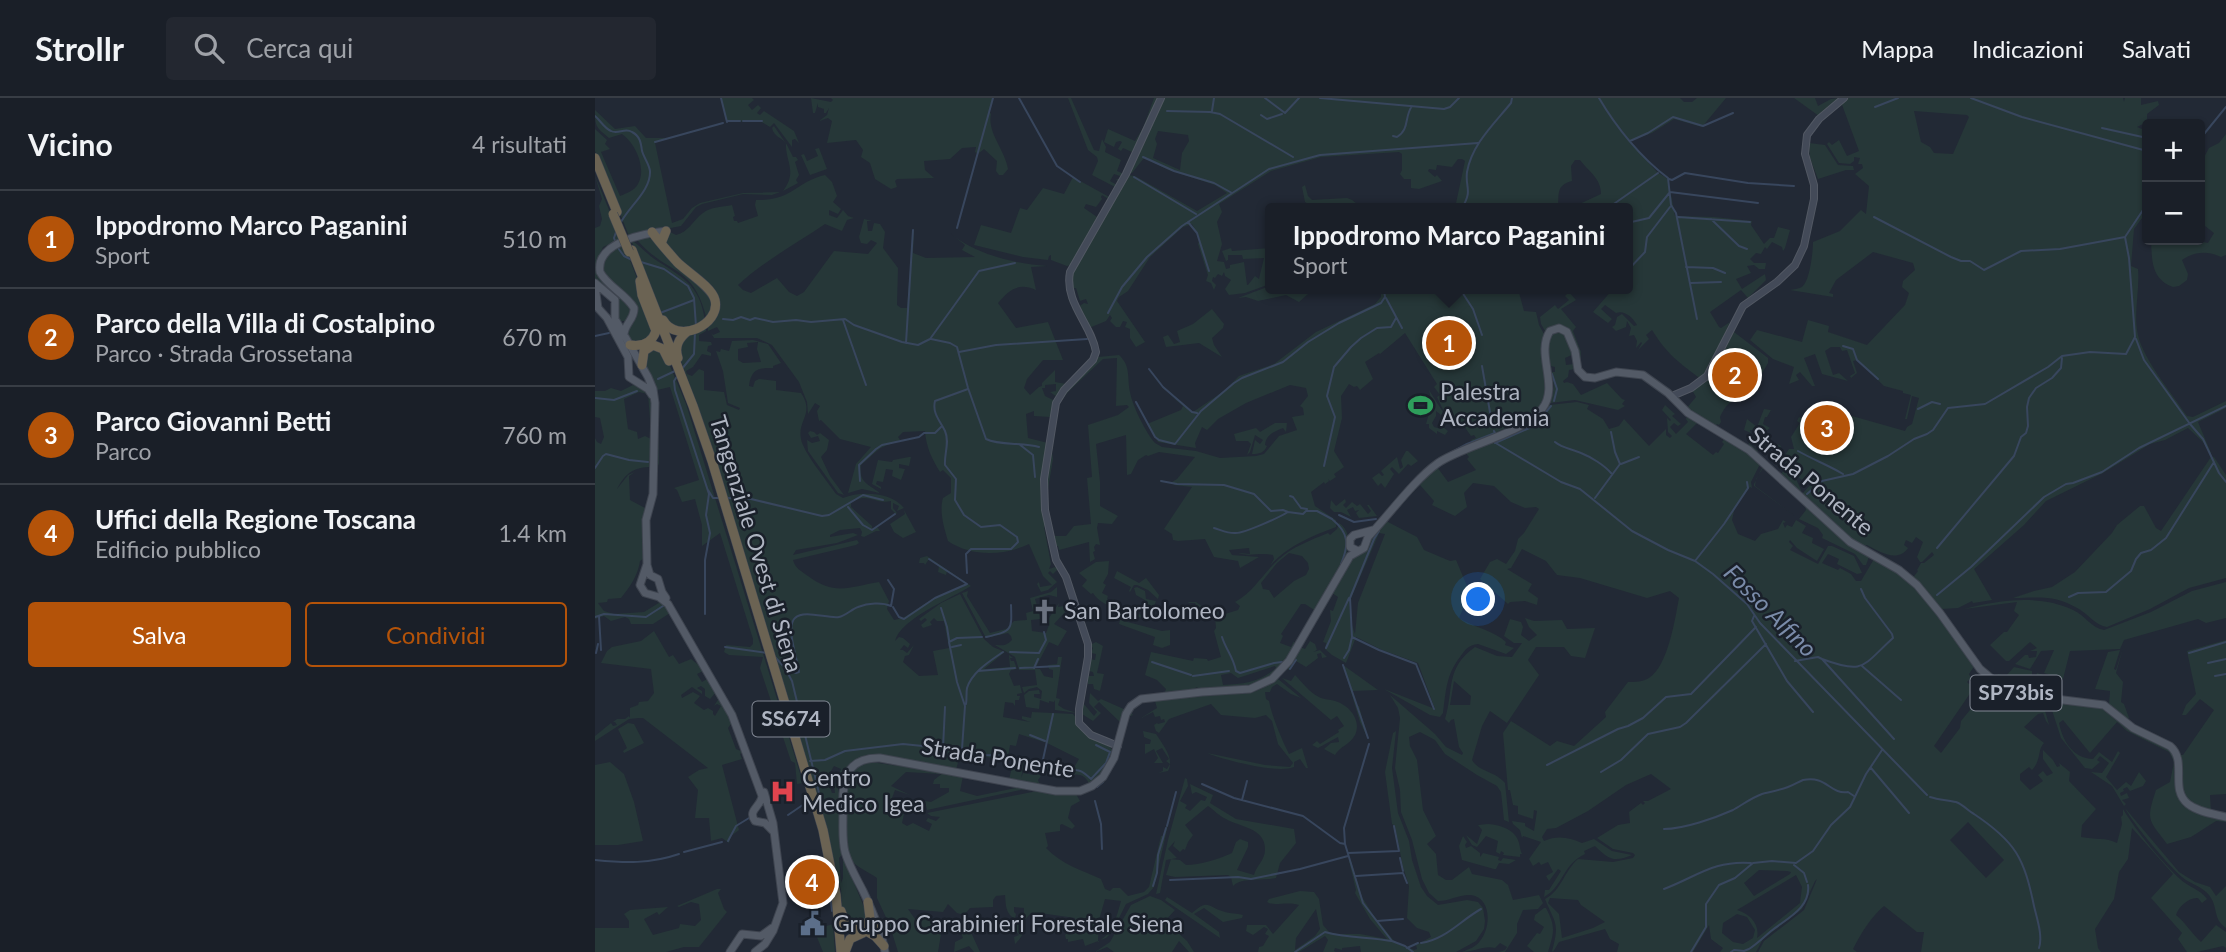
<!DOCTYPE html>
<html lang="it">
<meta charset="utf-8">
<style>
:root{--surface:#1a1f28;--page:#232730;--text:#f1f3f6;--muted:#9fa2a8;--line:#383d45;--accent:#b45309}
body{margin:0;font-family:Lato,sans-serif;background:var(--page);color:var(--text)}
.controls{position:absolute;right:21px;top:21px;display:grid;overflow:hidden;border-radius:7px;box-shadow:0 2px 5px #0004}
.controls button{width:63px;height:63px;display:grid;place-items:center;padding:0;border:0;border-bottom:2px solid var(--line);background:var(--surface);color:var(--text);font:35px sans-serif}
.you{position:absolute;left:884px;top:502px;width:24px;height:24px;margin:-18px;border:5px solid #fff;border-radius:50%;background:#1a73e8;box-shadow:0 0 0 10px #1a73e833}
.badge{display:grid;place-items:center;width:46px;height:46px;border-radius:50%;background:var(--accent);color:#fff;font-size:23px;font-weight:700}
.pin{position:absolute;translate:-50% -50%;border:4px solid #fff;box-shadow:0 2px 7px #0006}
.popup{position:absolute;left:670px;top:105px;width:368px;height:91px;box-sizing:border-box;display:grid;place-content:center;border-radius:7px;background:var(--surface);filter:drop-shadow(0 2px 5px #0005);font-size:23px;white-space:nowrap;color:var(--muted)}
.popup b{font-size:26px;color:var(--text)}
.popup::after{content:'';position:absolute;left:50%;top:100%;margin-left:-14px;border:14px solid transparent;border-top-color:var(--surface)}
.list{margin:0;padding:0;list-style:none}
h2{display:flex;justify-content:space-between;align-items:center;height:91px;margin:0;padding:0 28px;font-size:30px}
h2 small{font-size:23px;font-weight:400;color:var(--muted)}
.list li{display:grid;grid-template-columns:46px 1fr auto;gap:21px;align-items:center;box-sizing:border-box;height:98px;padding:0 28px;border-top:2px solid var(--line)}
.list b{display:block;font-size:26px;white-space:nowrap}
.list p{margin:0;font-size:23px;white-space:nowrap;color:var(--muted)}
.list em{font-size:23px;font-style:normal;color:var(--muted)}
.actions{display:flex;gap:14px;padding:21px 28px}
.actions a{flex:1;padding:16px 0;border:2px solid var(--accent);border-radius:7px;text-align:center;font-size:24px;color:var(--accent)}
.actions .main{background:var(--accent);color:#fff}
.icon{flex:none;width:38px;height:38px;fill:none;stroke:currentColor;stroke-width:2;stroke-linecap:round;stroke-linejoin:round}
.map{position:relative;flex:none;width:1631px;height:854px;overflow:hidden}
header{display:flex;align-items:center;gap:42px;box-sizing:border-box;height:98px;padding:0 35px;background:var(--surface);border-bottom:2px solid var(--line)}
header strong{font-size:33px}
nav{display:flex;gap:38px;margin-inline-start:auto;font-size:24px}
.search{width:490px;height:63px;background:var(--page);display:flex;align-items:center;gap:18px;box-sizing:border-box;padding:0 24px;border-radius:7px;color:var(--muted);font-size:26px}
main{display:flex}
aside{flex:1;background:var(--surface)}
.map>svg:first-child{display:block}
.green{fill:#263738;fill-rule:evenodd}
.lines{fill:none;stroke-linecap:round;stroke-linejoin:round}
.stream{stroke:#38465d;stroke-width:2}
.secondary-casing{stroke:#525863;stroke-width:8}
.primary-casing{stroke:#3e444f;stroke-width:9}
.highway-casing{stroke:#3f4550;stroke-width:10}
.secondary{stroke:#434a58;stroke-width:6}
.primary{stroke:#535a66;stroke-width:7}
.highway{stroke:#6b6353;stroke-width:9}
.highway-bridge-casing{stroke:#3f4550;stroke-width:10;stroke-linecap:butt}
.highway-bridge{stroke:#6b6353;stroke-width:9}
.labels{text-anchor:middle;stroke-width:5;stroke-linejoin:round;paint-order:stroke}
.shield{fill:#1a202a;stroke:#828894;stroke-width:2}
.shield-label{font-size:21px;font-weight:bold;fill:#afb5c2}
.poi-label{font-size:23px;fill:#afb5c2;stroke:#1a202a;text-anchor:start}
.street-label{font-size:23px;fill:#afb5c2;stroke:#1a202a}
.water-label{font-size:24px;font-style:italic;fill:#7a8ba9;stroke:#1a202a}
</style>
<header>
<strong>Strollr</strong>
<div class="search"><svg class="icon" aria-label="search" viewBox="0 0 24 24"><circle cx="10" cy="10" r="6"/><path d="M15 15l6 6"/></svg>Cerca qui</div>
<nav><a>Mappa</a><a>Indicazioni</a><a>Salvati</a></nav>
</header>
<main>
<aside>
<h2>Vicino<small>4 risultati</small></h2>
<ul class="list">
<li><span class="badge">1</span><div><b>Ippodromo Marco Paganini</b><p>Sport</p></div><em>510 m</em></li>
<li><span class="badge">2</span><div><b>Parco della Villa di Costalpino</b><p>Parco · Strada Grossetana</p></div><em>670 m</em></li>
<li><span class="badge">3</span><div><b>Parco Giovanni Betti</b><p>Parco</p></div><em>760 m</em></li>
<li><span class="badge">4</span><div><b>Uffici della Regione Toscana</b><p>Edificio pubblico</p></div><em>1.4 km</em></li>
</ul>
<div class="actions"><a class="main">Salva</a><a>Condividi</a></div>
</aside>
<div class="map">
<svg width="1631" height="854" viewBox="0 0 1631 854">
<rect width="100%" height="100%" fill="#222935"/>
<path class="green" d="M126,0H157L159,2L153,7L157,12L163,7L166,10L162,15L165,17L169,13L199,33L204,45L200,41L197,42V49L179,25L175,29L165,23L132,24Z
M216,0L236,4L238,2L236,0H398L394,14L396,16C392,35 410,52 413,71L408,77H404L401,73L402,63L389,51L383,56L380,54L381,49L367,50L355,61L329,63L330,72L339,80L302,81L300,83L302,89L296,91L280,81L275,65L266,59L268,52L261,42L232,45L237,23L233,20L224,23L232,17L234,10L231,15H229V11L223,9V5L220,15H218Z
M473,0H476L499,52L504,53L507,41L511,49L510,54L526,62L522,73L529,76L528,79L519,76L515,83L522,87L524,84L521,81H525V83L522,90L497,77L503,63L502,59L493,52Z
M559,0H564L541,49H539L541,51L539,55L528,50L526,53L523,51L527,44L525,43L521,44L519,49L509,44L513,31L540,43L548,30Z
M567,0H1085L1089,4H1097L1102,0H1131L1107,29L1079,21L1057,35L1034,43L1062,74L1073,81L1080,118L1119,119L1157,123L1156,127L1169,146L1175,140H1179L1183,129L1195,132L1190,150L1188,153L1187,149L1177,144L1172,151L1170,149L1166,156L1161,155L1155,161L1159,165H1171L1170,171H1164L1159,167L1152,168L1156,175L1141,181L1147,191L1170,176L1171,182L1153,200L1146,192L1115,214L1124,229L1126,230L1135,224L1119,261L1106,281C1083,264 1072,256 1057,232L1051,237L1054,241L1043,252L1047,245L1046,244L1041,250L1042,243L1039,237L1034,238L1036,230L1032,223L1031,229L1021,233L1017,229L1020,227L1022,219L1027,216L1039,228L1042,227C1038,220 1030,212 1021,215L1010,207L1006,211L1017,221L1013,225L998,214L1018,191H1032V110H976L1006,96C1006,80 994,74 985,62H980L976,68L977,83C961,87 964,96 963,110H968H860L870,63L867,61H863L857,69L842,67L841,72L834,71L833,73L840,79L842,77L847,83L824,91L816,90V81H809L805,76L807,72V56L804,54L726,59L676,73L624,106L627,114L622,124L627,146L622,163L629,164L631,171L635,170V167L649,164L652,187H653L660,178L664,181L669,160L648,161L647,157H633V162L631,163L627,153L636,150L637,153L675,150V154L670,155L671,160H675V186L650,195L634,197L630,191L636,182L630,178L629,174L627,178L623,176L620,180L618,179L617,183L621,187L619,192L616,185L611,183L613,177L603,146L605,141L597,126L588,129L555,159L533,193L524,199L522,203L550,244L541,249L535,240V231L530,229L532,224L528,223L525,229H521L515,223L517,220L515,217L511,223L494,230L483,209L489,205L493,206L491,201L485,203L481,190L476,191L478,173L532,77L540,78L602,113L632,95L620,87L574,72L549,60L537,75H533L543,58ZM563,33L593,37L594,43L587,55L585,72L558,60L562,46L560,41Z
M1199,0H1220L1223,8L1236,1L1245,0L1224,18Z
M1252,0H1528L1529,4L1530,0H1546V7L1563,3L1564,7L1552,16V24L1542,29L1552,33V113L1539,131L1536,168L1543,171C1545,193 1538,215 1543,237C1548,261 1578,297 1592,318L1598,319L1631,303V310L1603,324L1616,355L1615,356L1608,344L1593,330L1570,342L1555,346L1508,375L1451,403L1429,427L1379,471L1397,502L1378,505L1377,503L1363,510L1346,511L1317,481L1323,473L1322,472L1326,465H1329L1339,457L1337,454L1327,464H1325L1322,459L1328,444L1321,439L1317,445L1311,442L1309,447L1313,450C1303,465 1285,454 1272,447L1265,449L1207,396L1217,385L1211,378L1207,382L1203,379L1201,381L1206,392L1205,394L1186,376L1193,367L1190,364L1192,361L1181,351L1182,346L1186,348L1184,353L1190,357L1194,351H1199L1196,339L1205,325L1202,323L1204,319L1210,321L1220,307L1221,309L1233,307L1235,310L1244,311L1245,309H1247L1250,316L1310,333L1312,329L1317,326L1324,300L1317,298L1312,321H1310L1316,297L1308,295V293L1289,288L1262,262L1258,263L1262,275L1256,280L1255,278L1260,275L1252,252L1247,253L1245,249H1236L1230,253L1238,277L1244,275L1253,283L1227,276L1220,256L1209,260L1220,288H1217L1205,274L1201,277L1204,282L1194,286L1199,269L1178,261L1155,242L1162,232L1207,244L1213,222L1234,228L1233,234L1272,247L1310,207L1314,195L1307,189L1308,183L1320,172L1318,165L1278,154L1241,182L1234,195L1238,196V199L1195,192C1199,191 1203,191 1207,189C1215,183 1218,153 1218,144L1245,133L1266,112L1271,116L1274,88L1260,76L1268,70L1267,66H1263L1265,60L1259,59V63L1255,66L1244,65L1232,46L1234,44L1237,47L1244,42L1252,58L1264,53L1246,4ZM1319,13L1372,17L1374,19L1358,56L1339,55L1335,49L1326,44Z
M0,12L20,31L40,28L51,40H71L60,45L77,125L88,121L97,110L105,105L148,95L185,94L177,97L148,96L107,106L101,109L86,128L34,138L0,53V31L12,42L10,46L15,51L6,54L25,98C32,95 39,93 43,86C52,70 40,45 27,36L14,40C1,29 0,29 0,12Z
M179,28L192,47L198,59H201L203,62L200,64L204,77L201,82L203,85L188,93C203,73 190,64 191,45C186,39 179,39 177,30Z
M1631,36V157L1626,159C1613,153 1600,153 1587,162L1593,176L1592,182L1584,188L1578,189C1556,181 1557,162 1556,142H1596L1613,145L1619,135L1605,124L1606,65L1614,50L1624,45Z
M1214,45L1230,47L1243,67L1258,68L1259,72H1251L1223,81L1215,60Z
M224,50L232,71L215,77L206,57L209,56L212,63L223,58L220,51Z
M230,77L237,84L242,98L238,104L246,111L243,116L234,112V117L242,120L248,112L253,118L259,120L252,122L247,133L230,126C202,145 169,163 143,187L148,192L156,195L182,180L194,194L202,198L209,194L239,153L273,156L282,145L276,142L272,146L266,145L264,139L269,121L277,123H272L273,133H277L279,125L285,126L290,134L288,150L303,170L302,207L306,210H312L318,131L319,133L318,155L331,160L380,159L367,152L370,147L355,135C379,156 421,166 452,168L436,169L441,192C423,184 414,192 403,205L421,230L453,224L468,262H448L432,281L429,290L435,297L444,289L447,288V285L460,272V284L471,286L493,265L462,299L455,294L461,293V286L450,287V290H447L450,298L460,303L455,319L439,318V313L431,316L433,340L453,345L448,379L452,426L449,429L456,466L454,471L460,469L463,471L458,476L455,473L453,475L462,484L453,492L446,494L442,486L444,484L445,489L457,487L448,478L434,446C409,458 376,459 353,443C349,430 344,413 348,400L356,395V380L348,372L345,374C337,361 331,349 330,333L308,334L303,339L305,342C298,346 289,347 283,352C277,357 272,362 266,367C263,384 273,386 285,395L267,391L253,395L261,366L276,349L245,341L226,322L224,323L222,313L225,308L220,305L213,316L212,304L204,284L177,247L162,240H119L116,235L118,237L125,234L122,229L113,233V227L123,206L71,147V138L75,134L81,137C94,134 97,123 108,115C115,109 128,109 137,107L140,118L138,119L139,123H142L143,125L163,118L160,107L161,102C198,103 200,84 230,77Z
M0,78L26,141L8,149L3,160L2,172L36,208L37,214L31,223H26L23,220V204L5,188L0,181V130L5,128L7,121L4,108L7,101Z
M478,79L516,100L515,102L507,97L506,99L507,101L501,109L491,106L489,110L505,121L476,167L472,168L456,162V157L454,158L453,162L428,159L379,147L386,127L416,135L425,110L432,112L448,90L469,96Z
M710,87L713,98L717,102L752,100L757,102L767,110H760L748,106L720,110L710,104L707,89Z
M53,139L61,144L111,193L118,206L112,222C98,165 75,179 43,143V141Z
M36,142C44,147 50,154 58,160C86,179 105,185 110,223L86,232L70,224Z
M28,144L43,183L58,238L38,246L31,235L41,217L29,194L9,176L6,164Z
M672,189L712,191L713,196L704,204L691,197L663,203L651,199L643,200Z
M786,191H923L929,213L941,214L944,227L949,236V249L952,281L948,304L933,319L878,346L876,342L881,340L879,337L876,338L867,325L857,328L858,318L852,313L850,316L842,299L845,297L839,289L842,286L810,235L785,256L784,255L770,264L778,281L765,292L762,288L759,289L754,286L746,298L747,320L739,353L749,369L739,376L741,379L735,383L733,381L734,383L730,386L729,384L716,394L720,408L741,422V429C717,438 692,448 675,468L679,461L678,457C666,454 654,459 643,455L655,456L654,450L634,452L637,457L664,459L645,470L643,463L619,459L610,441L583,443L578,442L577,436L569,431L597,389L579,387L577,384L582,381L600,359L564,354L553,358L551,357L543,362L536,376L532,377L531,337L501,346L505,384V408L523,418L517,426L503,425L502,430L505,447L501,446L499,449L500,453L498,454L500,461L495,464L494,444L464,452L463,448H461L458,438H471L479,428L496,426L492,380L497,379L493,327L523,317L534,309L532,307L521,308L522,260L508,261L474,293L466,303L461,314L457,354L458,361L453,391V418L450,384L459,319L466,299L503,259L524,257C536,268 532,279 535,294C537,307 551,335 560,345L567,349L601,353L625,360L661,358L669,356L684,338L702,332L697,319L709,317L708,310L705,308L713,298L711,290L695,287L651,305L623,321L612,332L607,329L600,345L601,350L563,344L552,326L586,312L588,308L576,298L598,314L629,293L644,278L679,266L721,234L780,206L786,199Z
M974,194L981,202L966,211L981,229L978,233L986,254L985,268L983,251L974,232L962,227L950,233L946,226L945,219L960,207L963,211L974,202L970,198Z
M617,211L629,226L628,230L617,240L619,247L627,259L604,245L571,249L568,239L573,237L579,246L585,244L582,233L598,226Z
M111,228V233L104,237V243L116,244L117,247L113,248L112,253L116,255V258L107,256L98,269L91,273L92,276L97,278L104,271L109,273V292L129,294L132,307L144,312L145,310L133,305L128,273L121,253L125,254L126,251L134,253L137,243L158,242L173,246L186,265L178,268V270C164,270 156,271 154,288L158,289L160,283L164,281L181,283V292L206,295C220,316 202,322 206,341C208,354 233,384 241,396L248,400C266,393 296,394 309,410L302,413L304,408L298,405V410L302,415L301,416L296,411V403C279,407 273,393 256,405V409L277,428V430H283L285,433H281L269,439L266,438L267,434L265,430L245,432L235,437V439L258,435L263,437L242,445L201,452L198,457L262,442L264,445L261,447L198,462C200,470 206,473 213,478C240,498 254,489 284,484L294,503L292,511L299,522L308,520L339,500L371,486L352,473L351,477L343,474L344,468L334,461L330,467L329,465H324L325,460L332,458L376,488C357,500 305,521 300,543L304,539L308,540L315,546L313,550L309,547L305,552H308L312,555L319,547L314,557L310,558L308,564L324,578L343,577L338,553L354,550L349,523H342L339,520L335,524L337,527L328,530L326,527L332,522L330,520L326,523L324,521L346,505L365,496L389,541L398,549L410,554L389,571L415,569L414,557L418,560H415L416,563H419L422,571L416,572L414,576L419,588L425,587L427,595L422,596V598H425L424,602H420V608L418,605L410,604L408,619L435,624L427,621V618L436,620L437,614L478,616L495,638L515,649L518,653L514,667L495,688C491,678 486,675 476,677L429,666L426,680L428,675L439,677L438,673L446,678L443,682L445,687L414,682L419,660L477,673L484,661L452,645L424,636L421,648L415,647L413,659H411L410,663L366,653L361,672L286,658L263,662L245,692L243,678L246,671L239,668L232,680L237,695H240L239,686L242,684L245,702L248,755L244,760L246,785L248,780V758L273,819V826L261,830L247,812L246,792L231,734L97,293L82,252L85,243ZM163,244L162,251L166,264L148,265L143,262V251L153,249L152,245Z
M1140,228L1139,234L1173,260V265L1161,286L1154,291L1153,297C1137,304 1133,302 1125,319L1126,324L1124,327L1122,326L1121,328L1091,311L1101,299L1097,292L1113,280L1117,274Z
M961,232L969,234L979,256L970,260L971,267L979,266L980,271L974,272L973,279L968,283L969,285L972,284L978,286L986,297L1012,285L1027,301L1030,302L1027,306L1030,308L1023,312L980,302L955,305L959,288L956,274H960V269L956,268C953,255 950,243 961,232Z
M57,249L70,256L91,306L208,685L202,686L200,665L196,663L165,570L168,559L134,557L129,554L131,547L155,549L158,546V541L125,435L107,448V427L100,401L87,404L82,392L79,390L104,382L75,289L62,292L64,368L63,365C62,340 65,315 60,290C58,278 50,270 49,258Z
M38,287L52,292L56,300V334L53,296L44,294L29,301L33,331L42,334L43,341L50,338L56,341L54,369C37,370 30,376 22,391L33,377L40,374L34,378L35,402L50,410L47,423L48,461L45,463C43,477 35,489 26,500L13,501L12,504L3,505L9,513L19,516L49,514L67,503L75,515L58,526H36L34,521L30,519L16,523L9,518L0,521V340L2,344L6,346L9,339L5,320L0,319V293H10L16,290L26,293Z
M834,292L848,314L846,317L841,313V318L837,325L839,329L846,331L848,329L853,333L850,337L842,333V336L834,330V326H831L837,305Z
M982,304L994,307L992,311L1008,321L1014,331L1024,328L1029,321L1054,348L1071,331V337L1075,340L1077,338L1073,334L1072,320L1075,323L1076,322L1067,312L1070,307L1080,316L1077,318L1086,326L1083,328L1079,325L1075,329L1081,336L1093,324L1091,321L1092,318L1103,324L1091,336L1118,357L1121,354L1123,355L1129,346L1127,344L1130,340L1152,354L1165,366L1156,384L1157,390L1155,389L1140,409L1137,422L1143,436L1160,443L1166,436L1183,431L1188,422L1191,424L1188,425L1190,430L1192,427L1197,429L1201,422L1211,428L1207,435L1218,440L1217,445L1229,451L1222,463L1202,450L1195,442L1194,444L1198,448L1195,452L1223,466L1233,448H1237L1259,458L1267,475L1262,476L1242,466L1244,461L1233,456L1227,465L1243,472L1245,470L1256,476L1261,483H1266L1279,461L1302,474L1325,493L1380,567L1374,576L1376,580L1372,584L1374,586L1383,579L1387,578L1339,648L1346,655L1365,630L1366,623L1392,591V589L1384,586L1387,581L1395,586L1394,590L1402,597L1407,594L1418,599L1419,596L1407,591L1443,601L1448,605L1454,627L1451,623L1448,615L1443,616L1429,629L1449,645C1442,652 1447,661 1437,672L1434,669L1425,676V682L1435,692L1448,683L1443,677L1448,673L1452,678L1458,675L1448,661V652L1458,662L1462,669L1465,668L1464,665L1475,674L1474,683L1501,711L1487,727L1486,739C1500,742 1511,739 1522,745L1527,726L1526,719L1528,717V711C1541,733 1566,763 1585,781C1593,789 1605,791 1612,801L1607,805L1603,800C1594,799 1583,809 1581,817C1591,825 1596,835 1606,844L1621,827L1631,834V850L1628,848L1602,854H1592L1583,841L1587,835L1556,800L1578,776L1537,730L1533,761L1524,774L1519,801L1500,831L1503,850L1506,854H1326L1329,834H1322L1289,808C1275,820 1267,834 1258,851L1262,854H1163L1169,843L1209,812L1222,781L1220,783L1207,811L1168,841L1161,854H1125L1128,850L1116,841L1114,827L1098,854H1022L1024,846L1015,841L1010,831L964,844L958,854L957,853C965,824 960,826 950,801C967,792 969,773 983,761L1018,764L1038,760L1040,757L1038,755L1018,751L1002,740L1023,727L1035,725L1034,714L1046,705L1048,707L1050,705L1048,703H1053L1076,691L1056,676L1031,687L993,713L961,730L952,731L947,739L949,743C962,737 974,739 987,745L999,741L1017,753L1037,757C1019,765 1013,761 1000,748L989,753L990,756C966,768 969,788 949,799L950,792H954L966,773L963,771L954,783L951,778L958,774L953,764L946,767L944,764L938,768L934,761L946,744L928,738L927,740L925,732L918,726L917,723L930,725V728L939,733L942,713L939,712L938,721L923,716V708L918,707L915,692H913L908,635L916,623L955,648L962,643L979,648L1011,619L1010,614L1033,584C1040,584 1048,584 1054,580C1073,568 1080,521 1084,500L1075,493L1052,500L985,480L962,477L951,463L927,451L916,470L912,471L937,486L933,493L943,500L942,507L930,503L915,504L913,506L885,481L895,464L902,461L911,466L920,453L923,441L929,435L944,411L941,409L930,410L916,404L899,388L878,385L869,395L872,409L860,418L837,407L839,403L825,387L794,419L842,369L853,384L881,372L872,361L874,359L870,354L949,313L954,307ZM1373,724L1409,762L1391,780L1355,742ZM1164,772L1192,773L1196,774L1195,776L1159,798L1149,785ZM1201,777L1207,789L1205,805L1162,840C1165,826 1155,816 1142,812ZM955,800L983,802L986,807L1010,824L998,830L967,840L964,816L953,805ZM1142,816L1152,819L1160,832L1158,840L1148,846L1138,844L1127,835L1128,825Z
M1169,311L1181,313L1176,312L1172,319H1170L1168,326L1175,330L1164,338L1174,348L1177,345L1178,347L1175,349L1169,346L1167,349L1159,342L1155,346L1163,353L1161,355L1153,348L1157,340L1161,339L1157,332H1155L1156,335L1149,332L1152,321L1162,329Z
M680,325H692L691,334L688,330C678,334 671,337 670,347L672,348C669,355 664,356 657,356L660,342L665,346L668,342L660,337L655,354L652,357L656,346L653,343H641L639,336L661,330L665,334Z
M215,333L219,334L222,337L225,335L234,342L232,352L226,359L235,378L249,397L243,395L213,353L212,342L217,345L225,343L223,338L216,340L213,335Z
M811,353H813L823,363L816,368L813,366L804,376L797,369L795,371L799,376L790,390L786,385L783,388L777,380L784,375L787,378L789,377L786,373L802,359L805,371L808,369L806,362Z
M314,359H316L314,368L304,366V370L310,371L306,382L297,378L298,372L291,371L288,384L282,383L281,386L286,389V391L277,386L283,362L297,364L298,362Z
M1616,359H1619L1631,377V480L1594,490L1555,511L1512,529C1500,527 1494,517 1484,511C1458,496 1445,500 1418,500L1439,493L1457,489L1480,474L1517,435L1522,427L1545,408H1549L1561,430L1566,433Z
M1168,368L1274,459L1271,467H1268L1260,456L1227,440L1228,437L1223,430L1204,421L1211,412L1210,408L1168,370L1161,381L1160,388L1200,418L1159,388V386Z
M750,401L751,404L748,407L751,410L757,404L762,408L765,406L773,416L776,413L772,407H774L782,418L764,420L761,415L764,412L760,413L758,409L752,412L756,419L746,414H739L735,410L736,402L741,408Z
M309,412L321,434L308,440L299,434L295,426L310,416Z
M791,423L822,439L829,452L855,463L861,462L875,495L864,520C878,529 900,533 911,544L910,547L919,550L911,556L883,546C873,547 870,552 865,559C851,577 851,593 848,615L845,619L835,617L789,591L840,611L823,565L787,552L761,539L751,565L737,557L730,551L731,545L728,544L736,523L735,512L738,513L743,499L737,495L759,456ZM784,435L790,436L763,505L760,536L756,524L754,505Z
M744,425C771,443 733,493 721,513L710,506H706L686,536L688,538L685,545L696,549L699,543L700,551C695,558 690,567 683,573C662,592 630,589 603,591L602,589L597,592L570,594L571,591L562,582L550,577L556,554L598,563L599,560L612,561L613,563L626,559L619,533L621,530L620,519L588,521V518L599,515V512L602,511L600,505H593L594,504H601L608,509H622L624,521L631,519L630,516L643,512L645,508L640,504C659,494 668,475 684,461C697,449 716,442 733,435L735,437L742,431ZM694,455L707,458L713,465L714,471L711,477L699,483L679,500L674,492L668,491L666,485L682,465ZM680,568L681,570C665,584 649,586 628,587L626,577L636,575L643,580Z
M514,463L513,476L508,485L511,487L507,495L513,498L512,501L516,504L518,501L523,506L546,517L549,511L550,502L541,497L539,490L542,489L550,493L551,501L561,503L557,514L560,517L547,518L549,520L533,517H540C525,510 508,510 498,495L496,496L487,488L492,482L484,475L501,464Z
M522,473L544,485L551,480L564,497L563,501L553,492L542,487H539L535,494L534,493L536,489L519,480Z
M1631,484V520L1611,525L1603,521L1529,542L1525,551L1475,553L1468,581L1449,575L1459,552L1446,553L1435,571L1420,566L1430,557H1433L1434,560L1441,559L1442,553H1435L1442,550L1435,544L1414,563H1411L1395,547L1409,534H1412L1424,517L1419,513L1422,504L1369,511C1404,502 1444,496 1478,512C1490,517 1496,530 1509,532L1556,514L1597,493Z
M462,489V499L454,497L440,501L446,521L436,522L437,533L451,535L454,527L452,523L464,505L463,509L469,508L470,514L459,526L472,533L463,548L454,544L440,571H445L449,578L458,580V572L454,571L453,567L462,566L463,559H467L461,600L465,601L463,607L469,611L482,615L460,612V602L459,604L454,603V605L445,602L444,611L431,609L429,597L434,593L444,592L445,596H439V599L446,601L447,593L442,589L434,591L429,595L427,589L442,587L440,572H424L420,559L400,547C408,547 410,549 417,542L416,538L413,535L391,540L367,495L373,493L372,498L395,535L411,531L419,523L432,522L431,515L438,513L435,500L456,494Z
M930,520L939,523L967,522L972,531L1000,530L990,560L976,558L969,549H941L933,562L944,577L912,625L895,613L887,628L877,662C884,674 900,673 910,685L914,724L909,722L906,694L902,688L882,677L850,656L840,642L825,634L814,639L815,648L822,662L828,712L841,738L832,746L841,756L843,777L851,782H857L874,769L877,776L907,782L913,787L918,802L944,797L948,805L943,811L928,812L922,826V835L910,854H904L910,852L912,849L905,845L900,850C889,847 879,854 867,854C874,851 881,849 885,843C896,830 897,800 876,797C865,796 854,803 843,803L834,795L827,781L817,742L806,714L805,692L800,670L805,620L803,610L795,597L840,636L851,649L867,657L868,655L864,649L859,621L856,622L854,625L850,621C859,592 850,570 880,549L902,558L917,559L927,545H919L909,538L915,521L926,524L928,529L926,537L934,543L942,537L934,529ZM859,583L876,598L875,607H855Z
M525,522L567,533L575,532V547L567,550L558,547L560,539L524,526Z
M59,533L74,559L78,557L84,566L96,561L110,572L102,576L107,584L114,580L122,593L115,601L110,598V591L106,588L102,590L107,593V596L97,589L86,597L87,600L98,594L105,598L99,605L109,612L113,610L118,613V616L120,618L126,608L122,606L119,608L124,600L138,623L133,630L141,651L148,654L145,656L147,661L127,667L144,732L136,738L134,745L127,740L116,743L114,720H100L103,692L93,679L104,672L113,670L48,620H44L34,621L0,643V638L16,625L18,628L22,627L20,624H18L22,621H30L34,618L35,620V610L43,607L44,604L53,603L59,595L56,571L6,565L12,553L17,549L46,543Z
M1631,542V696L1615,697L1616,714L1604,710L1588,698L1585,659L1568,642L1577,645L1585,657H1588L1619,612L1605,601L1591,617H1587L1591,607L1601,596L1592,553Z
M715,543L720,546L722,552L718,554L725,552L732,559L727,560L726,555L722,556L723,560L711,569L701,563L694,572L692,570L705,549L710,551Z
M501,544L508,548L502,575L509,576L505,593L499,591L498,586H493L492,576L494,578H499L498,574L494,573L495,561L500,562L501,556L496,555L498,550L495,547Z
M1528,550L1521,575L1528,584L1526,604L1529,606L1534,620L1531,622L1514,607L1515,593L1500,591L1513,554L1525,552L1519,571L1521,572Z
M748,567L783,592L757,593L762,607L764,608L773,641L765,624Z
M1419,569L1437,573V577L1441,578L1442,575L1455,579L1450,598L1427,595L1399,582L1403,576L1411,578Z
M700,577C707,584 714,594 724,599C729,602 735,601 740,603C754,607 767,622 760,637C755,647 745,648 740,657L729,651L736,645L744,644L743,639L723,650L717,647L722,643L725,646L744,634L743,632L749,628L742,618L736,622L687,580L696,583Z
M683,581L706,600L696,596L682,586L677,589L675,594H670L671,601L674,603C677,619 687,642 694,656L707,650L713,670H711L705,661L699,664V669C683,676 629,662 612,655L670,667L695,669L698,665L683,646L677,623L671,617L660,620L626,617L616,606L574,621L564,635L561,633L559,627L562,625L563,626L570,624L569,621L566,622L565,618L560,619L558,614L546,620L562,610L560,603L547,605L536,614L538,617L533,619C540,606 547,604 561,601L656,595L666,591Z
M495,595L503,603L506,601L531,612L526,623H524L504,604L499,609L506,615L498,623L487,616L488,605L499,618L502,614L494,605Z
M1454,603L1506,609L1576,651L1580,655C1582,703 1579,713 1631,721V724L1621,723L1596,739L1572,746C1553,721 1551,723 1561,692L1575,684L1579,664L1574,654L1532,633L1522,624L1495,655L1468,622L1464,625C1468,644 1478,660 1498,661L1504,654L1517,664L1523,653L1525,655L1511,679L1522,692L1531,684L1536,688L1544,674L1551,683L1548,688L1535,693L1532,689L1528,691L1529,693L1525,695L1526,698L1532,695L1534,700L1527,702L1531,706L1529,708L1517,688L1496,674L1507,675L1514,665L1505,658L1502,662L1505,664L1497,671L1490,670L1466,640Z
M33,625L39,626L49,645L29,655L28,653L32,650L23,631Z
M548,633L561,636C568,647 580,661 573,673L563,675L568,673V669L572,671L575,666L571,663L574,661L567,650L561,653L568,665H559L563,660L559,651L550,656V646H555L556,642L549,639Z
M801,633L797,670L803,715L814,743L817,762L826,789L832,798L843,807L872,802L883,804L888,810L890,823L889,831L881,843L861,854H766L765,848L747,850V852L740,850L739,853L741,854H728L733,842L730,838L704,854H663L664,849L668,848L674,838L670,836L673,831L669,829L658,837L651,833L652,827H671L678,836L704,807C690,803 680,809 672,804L674,801L705,793L719,794L724,801L728,827L734,834L742,836H765L792,841L775,821L760,795L761,792L754,763H756L767,799L777,815L799,843L819,852L822,851L821,847L836,839L834,834L822,830L812,820L814,788L808,769L800,728L797,726L790,674L798,635ZM721,811L725,831L720,838L700,852L701,840Z
M15,664L29,676L39,704L48,743L23,747H0V667Z
M276,664L345,674L346,676L311,674L296,688L315,697L300,692L297,700L299,702L297,704L299,710L309,716L307,725L312,728L318,725L334,733L337,726L331,723L333,720L341,723L345,719L336,718L332,715L442,693L468,697L481,696L485,703L476,708L473,720L480,728L477,731L467,726L465,727V733L450,735L453,748L451,750C466,766 486,772 506,781L510,791L515,793L518,790H525L533,798L549,794L554,789L566,738H569L580,696L559,789L553,796L531,806L517,834L511,840L490,848L488,841L473,844V841H471L470,837L480,829V820L445,815L435,816L427,825C430,835 427,839 420,846L419,839L424,837L419,830L423,822L424,815H429V810L419,809V814L421,816L420,821C410,815 411,807 410,797L401,798L398,802V809L375,810L369,817L362,815L353,806L348,814L313,811L320,821H336L348,824L343,854H303L295,828L282,800V780C274,774 261,769 255,761C246,746 248,682 261,670C265,666 271,666 276,664ZM510,801L526,803C521,820 519,834 503,844L504,822Z
M348,675L368,678L365,693L382,698L426,689L430,691L332,712L330,703L336,704L354,694V690H345V686H338L339,682Z
M590,680L592,681L593,688L585,703L592,707L590,710L595,713L606,702L610,703L612,699L601,694L597,696L595,686L618,697L615,705L641,721L699,731L701,745L685,765L681,780C667,783 646,779 638,788L636,779L633,777L580,779L571,777L576,761L585,762L591,767C605,767 624,761 637,755L641,744L645,741L653,744V749L642,772L659,777C661,768 670,762 670,752C671,730 645,729 631,721C624,718 619,712 613,708L590,727L598,737L593,744L590,752L588,751L585,754L578,748L580,743L573,751L582,760L571,762L565,795L561,796L573,742Z
M1530,710L1584,774L1600,784L1615,789L1621,798L1631,788V830C1617,820 1624,810 1614,797C1607,788 1595,786 1587,779C1573,767 1538,726 1530,710Z
M893,726C906,727 921,732 924,745C925,749 925,752 927,756H925V759L908,757L909,755L906,753L905,756L901,754L903,743L891,738L882,749L877,747L871,737L882,746L887,732L883,727Z
M868,738L872,744L870,747L871,750L876,748L885,755V759L888,755L904,759L903,762L906,763L908,760L921,762L914,766L904,765L901,771H899L867,762L864,748Z
M122,791H126L123,795L129,811L132,814L104,849H89L71,854H0V830H34V823L29,816L35,812L73,809L64,817L62,814L49,821L58,837L84,830L85,826L100,828L106,822L104,806L96,804L84,809L82,808Z
M555,798L566,802L580,812L570,823L592,843L599,854H594L584,843L577,854H519L512,849L500,854L515,844L536,807Z
M572,799L597,815C614,800 612,809 630,814C636,816 642,815 648,817L647,820L628,824L609,810L599,816L624,834L625,840L574,805L570,802Z
M949,810H951C961,829 959,834 953,854H939L932,848L942,835L945,836L949,829L939,822L940,817Z
M238,826L240,854H228L219,832Z
M374,830L385,854H379L374,848L359,854L360,844L368,840L365,832Z"/>
<g class="lines">
<path class="stream" d="M126,0L132,24
M424,0L462,68L485,84
M670,0L690,15L704,0
M725,0L849,11L855,9L864,0
M1004,0C1021,29 1046,60 1073,80L1076,107L1081,115L1102,221
M1376,0L1427,19L1552,53
M1280,9L1303,0
M572,13L615,14L625,16L698,59
M617,13L619,0
M666,17L672,21L687,16
M0,18C5,22 9,30 16,33C23,37 30,29 37,34C45,38 46,45 47,53C49,60 54,66 55,73C56,93 33,109 25,126
M132,23H145
M148,23H167
M1507,30L1552,40
M798,38L802,39C815,31 809,19 817,8
M1605,41L1631,9
M1035,43L1053,35L1078,19L1108,28L1138,15
M60,44L128,25
M548,59L579,73L619,85L637,95
M539,79L601,116
M1074,81L1077,82L1090,75L1153,85L1199,88
M867,110C878,92 870,90 872,74C877,46 899,26 916,5L917,0
M1013,110L1063,75
M1083,119L1155,124
M1279,119L1356,159L1366,163H1375L1389,172L1426,153L1465,151L1530,139
M1116,121L1144,148L1152,151
M593,124L602,135L614,173
M1032,125L1054,120L1075,94L1163,105
M362,130L398,0
M21,145L19,140L21,134
M23,150L29,158L37,162
M46,164L69,171L93,188L99,200L101,228
M1091,169L1118,170L1130,175
M1032,173L1050,154L1052,139L1075,109
M1096,185L1126,184
M865,191L878,211L887,237
M791,200L807,230
M65,215L99,202
M513,215L527,189L552,159L587,128L674,71L725,57L883,45
M128,221L138,222L146,219L155,222L160,220L178,224L201,222L216,224L250,221L259,227L307,244L323,247L335,241L384,173L420,165
M248,222L271,287
M0,238L14,235
M336,241L355,245L362,249L373,290L391,341C404,348 428,344 444,349
M1541,241L1549,262L1595,326L1608,341L1624,375L1631,384
M311,245L318,132
M1248,248L1258,251L1262,262L1283,281
M364,254L401,247L492,241
M887,268L896,320
M554,271L568,289L597,314L602,315
M86,272L99,256L100,234
M957,276L962,291L959,303
M83,277L79,283L80,292L114,396L111,417L115,435L110,462V516
M63,281L82,272
M0,300L19,302L42,293
M541,304L560,339L564,342L580,346L606,313L639,285L647,280L688,264L713,244L744,225L786,205L790,199L789,191
M1323,311L1337,304L1345,306
M899,344L966,384L985,391L1037,433L1073,452L1100,463L1118,476L1152,506L1165,525L1332,697
M960,344C967,350 977,351 986,355C996,359 1009,367 1016,375
M900,345L939,328L956,308
M424,346L438,357L440,379
M1203,353C1219,362 1233,367 1248,376
M842,362L872,346L900,335L899,333
M1026,366L1044,359
M729,368L740,319L732,298L739,269L756,249L766,240L782,230L796,229L801,220
M0,370L8,358L11,356L34,362L53,364
M265,383L264,367L281,351L287,347L324,339L329,335H340L346,329
M566,383L582,386L629,387L659,396L676,413L688,412L693,414
M113,392L118,400H124
M1212,396L1227,383L1258,376L1293,358L1319,341L1332,336L1338,332L1353,310L1390,306L1453,269L1467,258L1495,254L1531,256L1540,239L1534,160L1530,139L1552,106
M695,398L698,399L706,410L712,411
M133,400L156,401L227,418L234,417L268,397L288,402
M1000,400L1025,366L1020,354L1016,334
M253,409L268,427L277,432L300,416
M744,417L759,424L781,421
M738,422C754,435 754,447 746,466
M619,430C626,432 634,436 641,435C650,435 685,419 693,414L708,416L711,413H722L737,421
M1342,450L1419,358L1426,339L1431,335L1433,328L1432,309L1434,300L1441,290L1457,280L1466,270L1467,260
M1100,463L1129,426L1153,390L1152,384
M372,475L371,456L376,451H416L423,444L422,439L405,427L386,429L369,417L360,402L361,381L350,367C349,356 355,344 350,333C345,323 337,315 340,303L373,291
M1342,497L1376,469L1449,399L1471,386L1478,385L1507,374L1544,350L1631,308
M1474,499L1483,495L1511,494L1536,473L1541,461L1546,455L1556,452L1571,440L1619,364
M298,509L304,519L309,521L340,500L372,486L334,461
M346,510L352,529L354,542
M4,518L6,552
M1159,518L1157,523L1192,583L1218,614
M0,519L9,516L51,519L68,508
M391,539C417,533 417,533 416,507
M627,539C631,552 638,558 641,573L645,575L679,565L687,564
M757,539L784,552L821,566L839,611
M130,549L172,555
M357,549L366,547
M731,550L754,500
M415,554L444,555L451,542L449,534
M1,555L3,546
M1594,555L1631,544
M180,559L190,570L197,583L224,695L223,702
M749,560L754,552L757,539L755,500L779,441L784,433
M1227,561C1270,577 1267,568 1298,540L1297,536L1270,500L1266,491
M1200,563L1223,559L1227,561L1299,641
M557,564L596,577
M1613,565L1631,561
M748,567L773,640
M1267,568L1306,602
M425,570L464,568
M439,570L443,561
M192,571L201,575L204,574C203,562 190,529 200,520C209,511 233,521 244,519C250,518 257,511 263,509C273,505 287,504 296,508L299,491L293,482
M695,571L701,562
M383,573L420,570
M598,578L634,573
M1620,578L1631,576
M371,606C372,601 371,595 372,590C377,574 395,563 408,554
M435,637L450,643
M774,646L749,730L750,746L768,805L797,843L810,848L818,854
M348,650L350,609
M367,651L370,608L362,584L354,544L362,540L387,539
M215,663L230,662L250,653L308,646L367,652L390,657L413,658L472,671C486,673 485,671 496,681L511,665L515,654L501,647
M447,666L458,616
M952,667L1023,631L1033,628L1048,620L1071,599L1096,596L1161,529
M1276,670L1314,715
M1006,674L1026,662L1053,636L1085,629L1091,625L1171,546
M607,686L639,700L708,718L745,745L750,746
M502,689L508,684
M1335,699C1344,702 1353,702 1361,704C1369,707 1373,713 1379,716C1421,744 1429,760 1439,808C1442,821 1448,838 1444,850
M647,702L652,683
M500,703L506,726L507,751
M193,717L215,702
M572,728L581,694
M1069,731C1089,731 1120,720 1138,712C1147,707 1156,700 1167,696C1175,694 1185,692 1193,689C1199,687 1203,684 1208,682C1232,677 1235,697 1253,694L1259,698
M133,743L141,728L154,720
M89,754L127,744
M753,755L804,753L799,728
M805,760L808,773
M0,762C30,765 55,766 84,756
M1199,767L1209,775L1212,784
M761,778L808,775L812,785
M233,780L237,813
M575,782L643,779L656,781L705,771L753,758
M558,788L562,775L563,757L571,730
M1069,791C1101,779 1119,762 1156,765
M782,823L808,821
M826,845C850,842 866,822 886,811
M812,850L823,845
M700,854L730,834C751,840 775,839 796,843
M1096,854L1111,829V806L1124,787L1140,780L1158,765L1177,763L1201,765L1218,753L1236,727L1255,709L1271,676L1287,652
M1136,854L1139,852L1149,853L1154,851C1162,846 1169,839 1176,833C1191,821 1216,810 1213,787"/>
<defs>
<path id="secondary" d="M1077,298L1096,290L1112,278L1148,208L1182,184L1200,167L1209,148L1219,101V87L1210,56L1212,37L1224,21L1249,0
M523,648L496,637L484,625V611L493,559V546L471,479L461,462L450,412L449,381L461,305L469,292L498,262L501,254C497,227 469,205 475,174L531,76L566,0"/>
<path id="primary" d="M0,185L20,202V221L53,279L58,291L60,305L58,396L51,422L52,466L45,487L50,495L64,499L73,506L137,617L167,698C166,709 152,712 160,723L170,725L178,733
M0,188L3,210L12,220L33,259L34,279L53,291L57,297
M29,237C29,226 40,221 39,210C31,196 12,188 5,174C0,143 53,135 71,133
M763,453L755,449V441L759,437L778,432
M52,467L55,477L63,481L67,494L71,500
M135,854L147,836L166,838L177,830
M160,854L170,846L178,833L188,805L178,725L169,694
M290,854C287,834 277,812 268,793C262,781 254,768 250,754C247,742 248,729 248,717C247,688 247,659 285,660L461,693H485L497,688L508,679L519,660L531,616L536,608L546,601L607,594L655,591L677,581L694,563L755,458L769,450L773,439C794,417 819,382 843,365C870,347 930,335 947,311C965,288 940,256 955,233L964,230L972,234L980,253L983,272L990,279L1000,280L1021,274L1048,277L1073,295L1093,315L1154,352L1255,444L1304,472L1322,487L1345,515L1385,571L1404,587L1428,597L1509,607L1538,630L1575,648C1593,663 1574,691 1593,706C1603,714 1619,716 1631,719"/>
<path id="highway" d="M0,60L22,114
M57,134C65,145 73,154 82,164C92,174 117,189 120,202C126,227 82,247 68,222
M67,143L71,133
M37,152L98,308L117,363L228,732L241,797L246,854
M35,247C47,249 57,245 61,233L47,197L45,183
M83,260C79,248 84,240 93,233
M47,267L49,253L58,247L68,251L74,263
M246,813C253,836 263,831 282,828
M271,829L275,820L273,804
M273,834L280,838L289,848
M250,854L255,841L268,835"/>
</defs>
<use href="#secondary" class="secondary-casing"/>
<use href="#primary" class="primary-casing"/>
<use href="#highway" class="highway-casing"/>
<use href="#secondary" class="secondary"/>
<use href="#primary" class="primary"/>
<use href="#highway" class="highway"/>
<defs>
<path id="highway-bridge" d="M18,116L34,154"/>
</defs>
<use href="#highway-bridge" class="highway-bridge-casing"/>
<use href="#highway-bridge" class="highway-bridge"/>
</g>
<defs>
<symbol id="stadium-bare" viewBox="-9 -9 18 18"><path d="M0-5a6.5 5 0 1 0 0 10a6.5 5 0 1 0 0-10ZM-3.5-1.8h7v3.6h-7Z" fill="#2e9e5b" stroke="#1a202a" stroke-width="2.5" paint-order="stroke"/></symbol>
<symbol id="church-bare" viewBox="-9 -9 18 18"><path d="M-1.2-6h2.4v3.5h3.3v2.4h-3.3V6h-2.4V-.1h-3.3v-2.4h3.3Z" fill="#6b7280" stroke="#1a202a" stroke-width="2.5" paint-order="stroke"/></symbol>
<symbol id="hospital-bare" viewBox="-9 -9 18 18"><path d="M-5-5h3v3.5h4V-5h3V5h-3V1.5h-4V5h-3Z" fill="#e0444e" stroke="#1a202a" stroke-width="2.5" paint-order="stroke"/></symbol>
<symbol id="civic-bare" viewBox="-9 -9 18 18"><path d="M-.6-6.5H3V-4.5H.6V-3L4-1V1h2V6H-6V1h2V-1L-.6-3ZM-1.2 2.5V6h2.4V2.5Z" fill="#5c6f8a" stroke="#1a202a" stroke-width="2.5" paint-order="stroke"/></symbol>
</defs>
<g fill-rule="evenodd">
<use href="#stadium-bare" x="808" y="290" width="35" height="35"/>
<use href="#church-bare" x="432" y="496" width="35" height="35"/>
<use href="#hospital-bare" x="170" y="676" width="35" height="35"/>
<use href="#civic-bare" x="200" y="808" width="35" height="35"/>
</g>
<g class="labels">
<g class="shield">
<rect x="1375.5" y="577.5" width="91" height="35" rx="5"/>
<rect x="157.5" y="603.5" width="77" height="35" rx="5"/>
</g>
<g class="shield-label">
<text x="1421" y="602">SP73bis</text>
<text x="196" y="628">SS674</text>
</g>
<g class="poi-label">
<text x="845" y="302">Palestra<tspan x="845" dy="26">Accademia</tspan></text>
<text x="469" y="521">San Bartolomeo</text>
<text x="207" y="688">Centro<tspan x="207" dy="26">Medico Igea</tspan></text>
<text x="238" y="834">Gruppo Carabinieri Forestale Siena</text>
</g>
<g class="street-label">
<text transform="translate(1216 383) rotate(40)" y="8">Strada Ponente</text>
<text transform="translate(161 446) rotate(73)" y="8">Tangenziale Ovest di Siena</text>
<text transform="translate(403 660) rotate(9)" y="8">Strada Ponente</text>
</g>
<g class="water-label">
<text transform="translate(1175 513) rotate(45)" y="8">Fosso Alfino</text>
</g>
</g>
</svg>
<div class="controls">
<button>+</button>
<button>−</button>
</div>
<div class="you"></div>
<div class="pin badge" style="left:854px;top:245px">1</div>
<div class="popup"><b>Ippodromo Marco Paganini</b>Sport</div>
<div class="pin badge" style="left:1140px;top:277px">2</div>
<div class="pin badge" style="left:1232px;top:330px">3</div>
<div class="pin badge" style="left:217px;top:784px">4</div>
</div>
</main>
